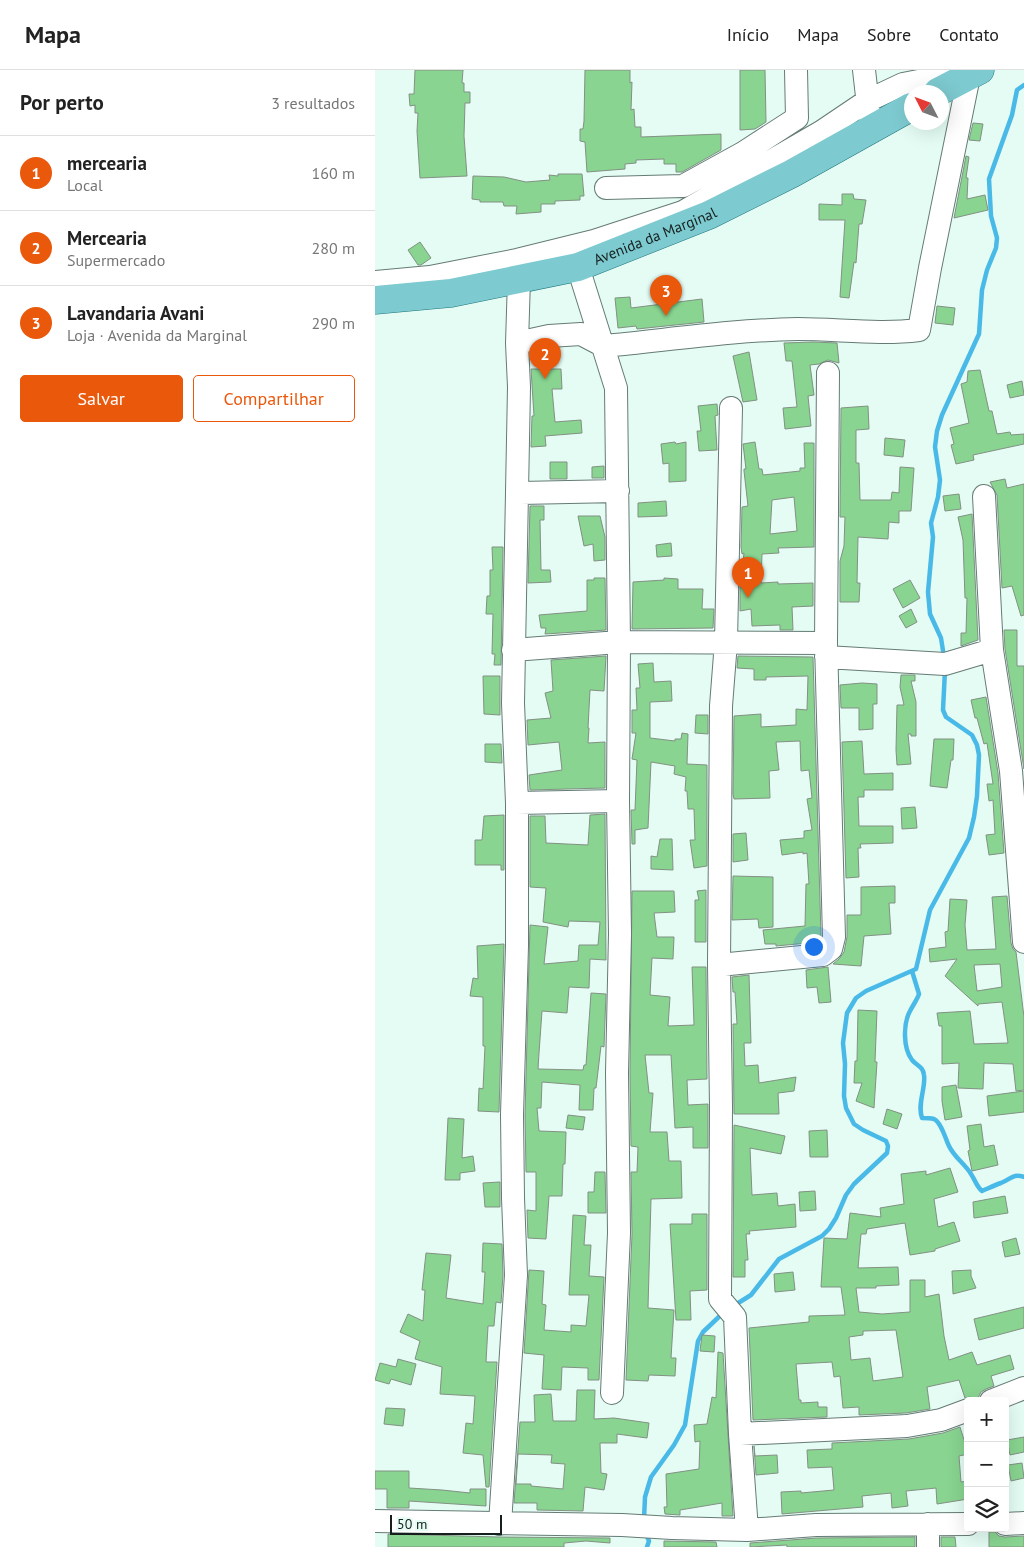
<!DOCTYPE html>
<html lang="pt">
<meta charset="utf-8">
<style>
:root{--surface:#fff;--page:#f2f2f2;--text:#222;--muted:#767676;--line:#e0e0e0;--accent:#ea580c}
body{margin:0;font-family:"PT Sans",sans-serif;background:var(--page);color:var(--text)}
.controls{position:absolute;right:15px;bottom:15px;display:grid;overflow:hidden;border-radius:5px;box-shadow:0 5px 20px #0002}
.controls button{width:45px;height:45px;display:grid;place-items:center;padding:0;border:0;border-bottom:1px solid var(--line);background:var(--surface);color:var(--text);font:25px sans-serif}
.compass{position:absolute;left:529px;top:15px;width:45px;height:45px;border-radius:50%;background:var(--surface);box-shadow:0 5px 20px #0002;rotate:312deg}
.scale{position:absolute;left:15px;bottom:12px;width:112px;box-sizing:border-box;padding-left:5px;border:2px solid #161f1d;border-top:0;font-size:14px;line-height:18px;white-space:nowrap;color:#161f1d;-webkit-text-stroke:4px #e4fcf4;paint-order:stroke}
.you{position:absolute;left:438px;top:876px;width:18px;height:18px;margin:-12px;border:4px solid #fff;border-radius:50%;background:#1a73e8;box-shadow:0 0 0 8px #1a73e833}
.badge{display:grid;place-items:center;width:32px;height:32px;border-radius:50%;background:var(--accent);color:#fff;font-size:16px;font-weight:700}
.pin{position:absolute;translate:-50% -41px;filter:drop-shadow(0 1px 2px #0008)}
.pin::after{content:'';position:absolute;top:26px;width:18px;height:15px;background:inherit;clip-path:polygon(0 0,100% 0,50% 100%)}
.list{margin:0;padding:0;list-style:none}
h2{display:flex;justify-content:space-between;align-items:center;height:65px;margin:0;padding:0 20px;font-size:21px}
h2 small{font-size:16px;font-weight:400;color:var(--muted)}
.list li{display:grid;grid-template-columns:32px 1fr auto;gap:15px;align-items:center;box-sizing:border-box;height:75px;padding:0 20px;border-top:1px solid var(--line)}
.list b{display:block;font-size:19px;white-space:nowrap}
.list p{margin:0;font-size:16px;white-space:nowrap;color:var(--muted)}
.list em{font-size:16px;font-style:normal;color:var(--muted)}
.actions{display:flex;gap:10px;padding:15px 20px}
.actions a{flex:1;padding:11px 0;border:1px solid var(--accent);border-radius:5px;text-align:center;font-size:18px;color:var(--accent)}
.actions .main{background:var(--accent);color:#fff}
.icon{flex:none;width:28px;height:28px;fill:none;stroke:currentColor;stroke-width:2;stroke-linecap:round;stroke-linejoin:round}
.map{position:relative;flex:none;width:649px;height:1477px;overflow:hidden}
header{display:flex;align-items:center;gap:30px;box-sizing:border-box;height:70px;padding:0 25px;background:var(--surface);border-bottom:1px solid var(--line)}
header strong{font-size:24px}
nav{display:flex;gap:28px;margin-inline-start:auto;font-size:18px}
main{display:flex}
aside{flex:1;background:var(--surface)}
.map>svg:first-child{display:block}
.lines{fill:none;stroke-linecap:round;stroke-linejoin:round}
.stream{stroke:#49b9e8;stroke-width:4.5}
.building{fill:#88d490;stroke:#829183;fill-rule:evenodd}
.minor-casing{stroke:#657b75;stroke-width:24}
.major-casing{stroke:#20777d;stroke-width:29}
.minor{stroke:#fff;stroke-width:22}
.major{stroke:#7dcad0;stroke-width:28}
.labels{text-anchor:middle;stroke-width:4.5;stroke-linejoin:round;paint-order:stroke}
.street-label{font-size:15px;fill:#161f1d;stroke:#e4fcf4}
</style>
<header>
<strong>Mapa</strong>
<nav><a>Início</a><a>Mapa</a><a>Sobre</a><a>Contato</a></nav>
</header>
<main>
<aside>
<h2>Por perto<small>3 resultados</small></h2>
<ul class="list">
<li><span class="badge">1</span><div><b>mercearia</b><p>Local</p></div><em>160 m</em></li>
<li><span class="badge">2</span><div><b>Mercearia</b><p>Supermercado</p></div><em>280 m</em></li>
<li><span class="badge">3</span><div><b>Lavandaria Avani</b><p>Loja · Avenida da Marginal</p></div><em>290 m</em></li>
</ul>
<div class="actions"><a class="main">Salvar</a><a>Compartilhar</a></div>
</aside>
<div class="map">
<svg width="649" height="1477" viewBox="0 0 649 1477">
<rect width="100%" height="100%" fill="#e4fcf4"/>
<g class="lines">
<path class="stream" d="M569,587L566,568L555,544L553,522L558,467L556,453L563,427L565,410L560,377L562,361L567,345L604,264L607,220L612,200L621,178L622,168L616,146L614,109L637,45L642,20L649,15
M537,901L544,924C542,930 538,935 535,941C528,954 528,978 537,990C542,996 548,996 549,1005C551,1018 542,1034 547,1048C550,1048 555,1048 559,1049C566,1052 571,1070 574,1076C579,1087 590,1094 596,1104C600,1110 602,1117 607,1121C614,1118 620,1115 626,1113C636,1109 638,1103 649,1107
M360,1235L376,1225L404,1189L447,1166L454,1159L461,1148L471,1125L479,1114L512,1083L513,1076L511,1071L488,1060L479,1054L471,1038L469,1026L470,994L468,973L472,943L481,928L491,921L541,899L555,840L594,768L599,747L602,726L604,685L602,675L597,665L571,647L568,640L570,600
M269,1449L270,1427L276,1407L299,1375L310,1355L323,1271L328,1262L349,1242
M271,1464L274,1471L272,1477"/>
</g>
<path class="building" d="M40,0H88L87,13H89V22H95V33H90L89,66L92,106L45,108L42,61L43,43H40V35L35,36L34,24H39Z
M210,0H255V13L257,12L256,40L259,39L260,57H266V67L346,64V80L307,102H301V94H289V89L261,90V93L250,94V99L212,102L210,72L205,71V59H208L209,51Z
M365,0H390L391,52L380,59L365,60Z
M598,53L608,54L605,71L594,70Z
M591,86L594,87L591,108H593L592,129L610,125L613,140L579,148Z
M183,104H207L209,126H205V130L180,131V134H166V142L141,144L142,136H129L128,132H105V130L97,129L98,106L129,107L151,112L175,110L174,105L183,106Z
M467,124H478L479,129L491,130L487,154H484L481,193L479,192L474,228L465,227L470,150H444V134L467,135Z
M45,172L56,188L46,195H43L33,180Z
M255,227L256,238L327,229L329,252L262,259L261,256L243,258L240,228Z
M562,236L580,238L578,255L560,253Z
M438,272L462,273L464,293L453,290L444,294L435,295L439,325L433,326L436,356L410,359L408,338L422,337L417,291H411L409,273Z
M374,282L382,330L368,332L358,286Z
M156,299H186L187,319H177L180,352L206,350L207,363L170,366L171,376L156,377L157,346H159Z
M605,300L614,341H617L622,364L635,362L636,365L649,364V374L598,385L599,390L581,394L576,375L579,374L575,358L594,353L586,314L592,312L593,301Z
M647,311L649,325L635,328L632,315Z
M342,334L343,345L340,346L342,380L324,381L322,361H326L323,336Z
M493,336L494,359L481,360V393H484L485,430H516L517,422L524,423L525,397L539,398L536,441H524V453L514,452L513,469L483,467L482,513H485L484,532H465V491L469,476L470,447H465L466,338Z
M510,368L530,370L528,387L509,385Z
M300,372L301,374L311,372V411L294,412V393L288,394L286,374Z
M380,372L384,399H387L388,405L425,401V398H430L429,373H439V477L403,478L404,483L387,484L386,513L403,512V514L438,513V536L417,537L418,560H405V555L377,556L376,539L365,541V517L369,483L367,484L366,477L367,437L373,436L369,401V399H371L368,374ZM419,427L422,461L395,464L397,430Z
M175,392H192V409H175Z
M229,396V408H217V397Z
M630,409L632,418L649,414V545L646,546L637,516L627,518L622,425L615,412Z
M584,424L586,439L570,441L568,426Z
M291,431L292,446L263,447V433Z
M155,436H169V450H165L166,500H175L176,512L153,513Z
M597,444L603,570L586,576V563H591L592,528H590L588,470L583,447Z
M203,446H225L230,467V490L219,491L218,474L209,476Z
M296,473L297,486L282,487L281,475Z
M117,477H128L126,595H119L120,584H117L118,544H111L112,526H115V500H118Z
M219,508H230L231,560L170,564L171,558H166L164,545L212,541V510H219Z
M289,508L303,509V519H328L327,539H339L338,558L257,559L258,512L289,510Z
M535,510L545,528L528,538L518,519Z
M536,539L542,552L531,558L524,546Z
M629,560H642V596H649V699L630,579Z
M231,586L229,621L215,620L213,658H214L213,673L230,672V718L155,720L154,705L187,700L184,672L153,675L152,650L176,648L170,623L178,621L176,590Z
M363,586L438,587L446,866L443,872L401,876V874H390L388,860L430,856L431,814H434L432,783L428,784V782L407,785L405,770L429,768V761L437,760L432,729L437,728L434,700L426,701L425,671L401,672L404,700L394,701L395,728L359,729L358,724L359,646L386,644V657L421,655V639L432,640L433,606L391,607V610H379V599L362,598Z
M278,593L279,612L296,611L297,631L275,632V668L300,671V669H306L307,663L313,664L312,694L332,695V796L319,798L315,770H320L319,739H313L312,721H310L311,707L299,704L300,696L276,692L273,758L260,760V774H257L256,740H260L262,690L257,689L261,663H257V640H262L261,618H265L263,594Z
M526,605H540V611H536L541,632V666H536V664H533L536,694L522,695L521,680L522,635H529L525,617Z
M108,606H125V645L109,644Z
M487,613L502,614V634H498V659L484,660V638H466L465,615Z
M611,627L623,703L629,783L614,785L611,765L620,764L618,730L614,731L612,714H618L612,673L609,674L602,648H600L596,630Z
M321,645H333V664L320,663Z
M559,669H579L578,690H576L572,718L555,716Z
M487,671L489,704L518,703V720H489V727H483L484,756H518V773L485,774L486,778H483L484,807L471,808L467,672Z
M110,674H126L127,693L110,692Z
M540,737L542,758L527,759L526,738Z
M230,744L231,890L215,889L214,918L194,917L192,943L167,941L164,983L163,999L208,1000L209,995H211L216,923L231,924L229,977L226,976L221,1018H219L218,1040H204L205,1015L167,1012L166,1038H162L164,1061L191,1062L190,1094H188L187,1126H174L171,1169L153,1168L152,1140L161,1141V1102H151L150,1045L155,855L173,857L169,894L203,891L204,875H223L225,852L194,851L193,857L168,852L171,818L155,817V746H170L171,773L213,775L215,745Z
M129,745V800H126V795H100V770H107L109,746Z
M371,763L373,790L358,792V764Z
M285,769H297L298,800L276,799V786L282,787Z
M358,806L398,807V857L384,858L383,849L357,850Z
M520,816V833H514L516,864L489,866L486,896L458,894L464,889L469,882L472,867V845H486V817Z
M331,820V872H320V830H324L322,821Z
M257,821H299L300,842L279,843L282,867H299L298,889L277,888L275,925L295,927L293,956L319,955L317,897H331L332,1009L312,1010L313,1035L333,1034V1078H318V1057L300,1058L296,985H270L274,1023H278L275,1062H292L294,1091H306L307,1128L276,1129L273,1238L299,1240L296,1288H301L300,1306L274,1305L273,1311L251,1310L257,1164L256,1102H262L263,1077L256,1076L255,1003Z
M632,826L636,873L638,879L641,882L649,947V1020L641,1021L638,994L609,993L608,1019L583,1018L584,993L567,994V956H564L562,943L595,941L599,974L633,973L627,932L603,934V936L570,906L582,889L555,892L554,879L571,877L570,862L573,861L575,829L592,830L590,855L592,880L621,879L617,827ZM625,894L627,917L602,921L599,895Z
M129,874L124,1042L103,1041L104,1018L108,1019L110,976H108V927L95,926L98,908L103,909L102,876Z
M453,897L456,932L444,933L442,917L432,918L431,900Z
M374,905L376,973H369L370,996L383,995L384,1013L421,1007L419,1021L403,1023L404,1044H359L358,954H362L360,922H358L357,907Z
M483,940L502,941L500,992H502L499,1038L481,1031L487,1013H479L480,991H482Z
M581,1015L587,1047L570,1050L567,1031V1017Z
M649,1021V1042L614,1046L612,1026Z
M512,1039L527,1044L522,1059L508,1054Z
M193,1045L210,1047L208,1060L191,1058Z
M73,1048L89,1049L87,1088L98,1086L100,1101L85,1103V1110H70Z
M606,1054L609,1077L619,1075L623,1095L597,1101L593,1081L595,1080L592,1056Z
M359,1055L410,1066L406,1084L375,1078L377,1125L402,1123L403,1136L420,1134L421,1157L374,1161L375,1164H371L373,1190H370V1207H358Z
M452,1060L453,1087H435L434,1061Z
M575,1098L583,1122L559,1129L563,1157L579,1152L585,1171L560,1179V1181L535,1185L530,1153L492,1159L491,1164H486L483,1198L523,1197L524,1215L501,1216V1218H481L484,1242L507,1244L535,1242V1210H550V1227L564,1224L569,1266L574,1290L597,1282L602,1295L635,1285L639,1299L616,1306L619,1316L611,1319L606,1322L603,1328L600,1329L595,1327L590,1328L584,1310L552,1317L555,1339L531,1343L484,1345V1337L468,1338L465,1306L459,1307L457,1292L421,1294L424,1330H426V1333L443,1332V1337H452V1347L378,1350L374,1258L434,1252V1246L470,1245L466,1217H446L449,1168L472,1169L475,1143L506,1147L505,1138L529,1134L526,1104L551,1101V1105ZM521,1260L528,1307L498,1311L495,1288L476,1290L474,1267L488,1265V1261Z
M220,1102H230L231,1143H213V1122H219Z
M125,1112V1137H110L108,1113Z
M440,1121L441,1140L425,1141L424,1122Z
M630,1126L633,1143L599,1148L598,1132Z
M317,1144H332V1220L315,1221L316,1250H301L295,1154H317Z
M198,1145L211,1146L209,1175H216L214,1206L229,1207L224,1310H213V1298L187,1297L186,1320L167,1319L169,1285L149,1283L154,1200L169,1201L167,1234L171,1235L169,1260L196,1262V1255L211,1256L214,1225H194Z
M641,1168L645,1184L630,1187L627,1172Z
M108,1173L127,1174L128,1205L126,1233L121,1232L119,1256H113L111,1292H122L114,1417H111L108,1385L88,1383L91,1353L98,1354L100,1326L65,1324L67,1297L40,1289L45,1271L25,1262L33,1244L48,1251L50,1220H47L51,1183L76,1185L71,1228L108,1234L110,1202H107Z
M596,1200V1206L601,1218L578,1224L577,1201Z
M418,1202L420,1220L400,1222L399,1204Z
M649,1237V1258L604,1270L599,1249Z
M327,1265L340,1266L339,1282L325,1281Z
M343,1282L348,1283L358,1446H347V1433L305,1440V1445L290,1444L289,1437H292L291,1404L324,1399L325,1371L320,1372L319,1355L332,1354L337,1327L341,1328Z
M23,1289L41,1294L36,1315L16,1309L14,1314L0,1310L5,1293L21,1297Z
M202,1320H220L219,1349L239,1348L274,1353L272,1368L242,1364V1373H225L226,1403L232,1404L229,1420L210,1417L208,1441L162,1440V1433H139L145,1352H160L159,1325L176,1324L178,1351H201ZM143,1384L177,1385L176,1393L190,1394L188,1419L156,1416V1414H141Z
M11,1338L30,1339L28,1356L9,1354Z
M585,1357L590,1373L593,1372V1384L584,1386L586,1412L593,1411V1429L562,1434L561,1418L531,1421L533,1436L517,1438L516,1423L487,1426L488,1437L407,1444L406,1422L426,1421V1423L459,1420L457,1397L433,1398L432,1380L457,1379V1373L534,1369L568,1363Z
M649,1367V1382L635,1385L632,1370Z
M379,1376L380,1386L402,1385L403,1403L381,1405Z
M647,1393L649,1408L636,1411L633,1395Z
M0,1401H34V1418L67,1420L95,1423V1419H111V1436L34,1431V1438H12V1419H0Z
M614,1462H620L624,1466L630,1467L649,1466V1477H614Z
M13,1464L125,1467L235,1468V1473L211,1471L189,1473V1477H13Z
M540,1467V1477H412V1475L375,1477V1473L442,1468Z
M566,1467H580L581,1477H566Z
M289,1471L341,1472L342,1477H289Z"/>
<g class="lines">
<defs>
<path id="minor" d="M489,0L494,44
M231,118L308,116L368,83L422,48L421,0
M203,197L241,318L244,572L243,731L245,864L242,1003L244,1163L237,1323
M144,209L142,273L174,266L206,264L229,276C293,270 358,260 423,259C463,259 504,265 544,260L555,198L594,6
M0,212L55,207L142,190L219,171L308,142L446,62L492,31L528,14L575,5L584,0
M356,338L351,572L346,636L344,895L346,1037L345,1229L360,1247L365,1364L372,1460
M142,421L145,423L243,421
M609,426L617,580L636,701L649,872
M138,580L244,572L451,573
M451,587L570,594L617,580
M142,733L243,731
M344,895L448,885L456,879L459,867L451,573L453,303
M616,1331L649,1318
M365,1364L532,1356L566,1350L593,1340
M0,1451L247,1455L297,1458L372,1460L441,1455L593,1454
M125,1454L141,1205L138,1128L137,1045L142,876V733L138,633L144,317L142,273
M553,1454V1477
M630,1454L649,1453"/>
<g id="major">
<path d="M563,22L605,0"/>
<path id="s1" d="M0,230L76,223L203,197L334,145L416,104L536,37"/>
</g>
</defs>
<use href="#minor" class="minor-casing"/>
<use href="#major" class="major-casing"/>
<use href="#minor" class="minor"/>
<use href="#major" class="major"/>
</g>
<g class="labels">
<g class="street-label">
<text dy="5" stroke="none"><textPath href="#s1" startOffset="289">Avenida da Marginal</textPath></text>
</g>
</g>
</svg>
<div class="controls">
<button>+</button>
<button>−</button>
<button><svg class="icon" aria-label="layers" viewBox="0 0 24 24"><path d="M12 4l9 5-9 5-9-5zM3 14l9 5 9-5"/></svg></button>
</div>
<svg class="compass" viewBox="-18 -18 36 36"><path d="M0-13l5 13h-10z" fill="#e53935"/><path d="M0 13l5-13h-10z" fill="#767676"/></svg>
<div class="scale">50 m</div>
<div class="you"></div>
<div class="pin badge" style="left:373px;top:528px">1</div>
<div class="pin badge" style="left:170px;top:309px">2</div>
<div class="pin badge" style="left:291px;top:246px">3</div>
</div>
</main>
